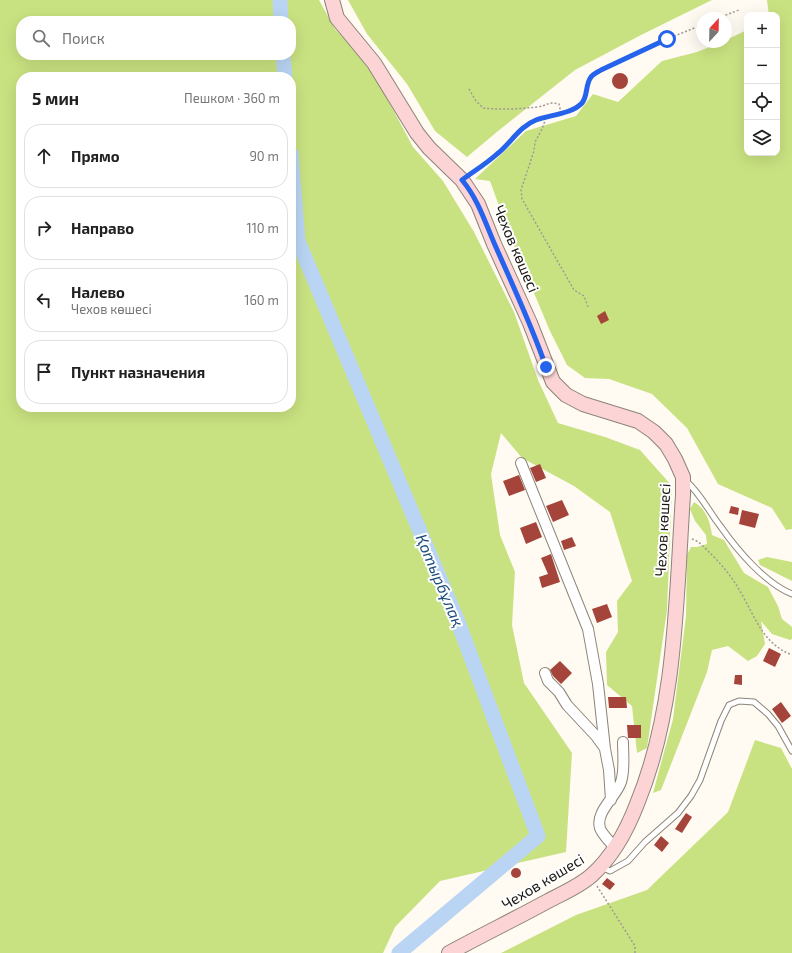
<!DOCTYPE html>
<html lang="ru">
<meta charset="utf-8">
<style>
:root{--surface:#fff;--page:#f6f6f6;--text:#222;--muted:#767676;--line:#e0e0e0}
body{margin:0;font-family:"Exo 2",sans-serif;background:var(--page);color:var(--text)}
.controls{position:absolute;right:12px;top:12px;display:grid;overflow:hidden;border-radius:8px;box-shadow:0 4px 16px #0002}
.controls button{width:36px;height:36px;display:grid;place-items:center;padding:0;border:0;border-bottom:1px solid var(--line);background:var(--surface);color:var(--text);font:20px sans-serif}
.compass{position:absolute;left:696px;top:12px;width:36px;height:36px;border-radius:50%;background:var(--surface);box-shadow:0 4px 16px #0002;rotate:22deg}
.stop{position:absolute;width:12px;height:12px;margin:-9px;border:3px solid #2563eb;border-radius:50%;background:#fff}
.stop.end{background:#2563eb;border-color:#fff;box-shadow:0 1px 4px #0008}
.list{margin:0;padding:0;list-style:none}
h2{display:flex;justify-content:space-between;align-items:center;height:52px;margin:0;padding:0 16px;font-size:17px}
h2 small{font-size:13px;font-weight:400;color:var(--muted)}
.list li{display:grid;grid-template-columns:26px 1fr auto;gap:12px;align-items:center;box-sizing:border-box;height:64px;margin:0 8px 8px;padding:0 8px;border:1px solid var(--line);border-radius:16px}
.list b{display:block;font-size:15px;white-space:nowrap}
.list p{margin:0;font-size:13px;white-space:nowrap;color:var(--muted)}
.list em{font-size:13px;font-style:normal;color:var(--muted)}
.icon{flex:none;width:22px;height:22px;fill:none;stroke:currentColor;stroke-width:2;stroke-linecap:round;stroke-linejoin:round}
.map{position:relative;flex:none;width:792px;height:953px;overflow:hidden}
.search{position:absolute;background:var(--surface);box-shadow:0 4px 16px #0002;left:16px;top:16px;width:280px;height:44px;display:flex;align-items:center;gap:10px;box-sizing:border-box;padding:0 14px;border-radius:16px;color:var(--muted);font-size:15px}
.panel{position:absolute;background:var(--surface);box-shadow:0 4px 16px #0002;left:16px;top:72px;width:280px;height:340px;border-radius:16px}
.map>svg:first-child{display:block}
.green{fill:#c9e281;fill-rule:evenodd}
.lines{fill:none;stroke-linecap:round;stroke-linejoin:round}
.river{stroke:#b9d5f3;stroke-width:15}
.building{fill:#a4443a}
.service-casing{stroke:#8c8478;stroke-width:7}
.minor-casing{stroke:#8c8478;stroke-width:12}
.secondary-casing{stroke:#8c8478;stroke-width:16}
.path{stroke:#9f9b94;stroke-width:1.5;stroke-dasharray:2 2;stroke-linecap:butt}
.service{stroke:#fff;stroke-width:5}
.minor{stroke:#fff;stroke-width:10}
.secondary{stroke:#fcd4d6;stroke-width:14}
.route{stroke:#2563eb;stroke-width:5}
.labels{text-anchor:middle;stroke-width:4;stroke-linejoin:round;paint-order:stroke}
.street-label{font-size:15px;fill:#1b1813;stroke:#fff}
.water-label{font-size:16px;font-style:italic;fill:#1c4d7d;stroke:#fff}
</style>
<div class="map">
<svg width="792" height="953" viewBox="0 0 792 953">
<rect width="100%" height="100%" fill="#fffaf2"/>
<path class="green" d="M0,0H319L335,29L356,51L381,87L413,147L443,181L474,232L514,312L538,380L558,423L605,437L640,450L672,486L667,610L647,748L637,753L632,706L607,685L606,652L618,632L617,601L632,581L610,512L574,486L522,458L501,433L491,474L500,535L515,572L512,625L524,683L572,753L566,852L440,881L395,927L383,953H0ZM21,21H291V55H21ZM21,77H291V407H21Z
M348,0H712L641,35L575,70L498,131L467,157L435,131L407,84L367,34Z
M767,0H792V529L786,530L772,508L718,484L687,428L652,394L609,379L585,378L567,365L550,331L510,236L490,181L475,179L526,131L576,116L593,94L618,102L662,61L697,52L722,42H726V40L747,30V153H777V15H769Z
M694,502C706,509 710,521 712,535L724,540L744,573L768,587L778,606L782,619L792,627V639L790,640L772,634L761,621L765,644L757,656L748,661L728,646L712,650L707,672L661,790L653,793L673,719L686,616L687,555L691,547H697L707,544L706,535L695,521L690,509Z
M767,557L792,562V581L760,565L758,560Z
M755,740L781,748L792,769V953H501L576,915L647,890L728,812Z"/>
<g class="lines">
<path class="river" d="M280,0L281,21
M283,55L285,77
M291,154L298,241L458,622L538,836L399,953"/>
</g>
<path class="building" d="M612 81a8 8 0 1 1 16 0a8 8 0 1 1-16 0Z
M605,311L609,320L601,324L597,316Z
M540,464L546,478L536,482L530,468Z
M519,475L525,490L509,496L503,481Z
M562,500L569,515L553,522L546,506Z
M731,506L739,508L738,515L729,513Z
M742,510L759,514L755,528L739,524Z
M536,522L542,537L526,544L520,528Z
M572,537L576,546L564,550L561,541Z
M551,554L560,582L542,588L539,577L548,574L541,558Z
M607,604L612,617L597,623L592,609Z
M769,648L781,654L775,667L763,661Z
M560,661L572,673L561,684L553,676L550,670Z
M735,675H742V685L734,684Z
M608,697H626L627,708H609Z
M781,702L791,716L782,723L772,709Z
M627,725H641V738H628Z
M686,813L692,817L682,833L675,829Z
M661,836L669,843L662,852L654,845Z
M511 873a5 5 0 1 1 10 0a5 5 0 1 1-10 0Z
M607,878L615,884L610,890L602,884Z"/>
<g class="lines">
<defs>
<path id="service" d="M686,481C701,494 709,512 721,527C737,550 766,584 792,594
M601,867L610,871L628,861L645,842L678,813L691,796L700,780L721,721L729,705L739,701L754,702L768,714L778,726L792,751"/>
<path id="minor" d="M521,463L588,629L598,684L605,749L609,770L611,800
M545,673L548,681L559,692L567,705L596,736L604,747
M615,848C611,843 601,833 600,828C595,812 616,797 621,782C625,770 623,755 623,742"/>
<path id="secondary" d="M332,0L337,18L374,63L417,133L429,148L462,180L478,204L494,244L530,323L553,382L566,395L583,404L638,421L654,432L666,444L675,459L683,477V495C676,598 677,707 637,804C627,830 613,856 592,875C580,886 563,893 548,901C515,919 482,935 449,953"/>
</defs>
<use href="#service" class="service-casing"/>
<use href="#minor" class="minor-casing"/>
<use href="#secondary" class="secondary-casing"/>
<path class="path" d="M718,18L739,10
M469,89L476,101L483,108C501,110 520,109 537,107C547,106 548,101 559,104L561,113
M546,118L542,129L535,142L534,151L521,190L522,199L574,290L584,296L588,307
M470,174C479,167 489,161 498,154C510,143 520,125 536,120C549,116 572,114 582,103C588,96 585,85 591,77C593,74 598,72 601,70L667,39L702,25
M692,539C699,541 706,549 711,554C723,566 733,578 741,593C756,618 762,643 792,655
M597,886L635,946V953"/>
<use href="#service" class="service"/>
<use href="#minor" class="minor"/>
<use href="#secondary" class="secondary"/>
</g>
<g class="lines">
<path class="route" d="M546,367C532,326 513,286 495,245C485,222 478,199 462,180C474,171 486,164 497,154C510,144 520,126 536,120C549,115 572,114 582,103C588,96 585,85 591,77C593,74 598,72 601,70L667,39"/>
</g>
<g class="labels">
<g class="street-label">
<text transform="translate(516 249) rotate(67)" y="5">Чехов көшесі</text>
<text transform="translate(663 530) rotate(-87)" y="5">Чехов көшесі</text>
<text transform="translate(543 882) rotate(-31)" y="5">Чехов көшесі</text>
</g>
<g class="water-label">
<text transform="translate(440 580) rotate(67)" y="6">Қотырбұлақ</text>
</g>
</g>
</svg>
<div class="controls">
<button>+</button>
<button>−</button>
<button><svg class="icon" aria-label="locate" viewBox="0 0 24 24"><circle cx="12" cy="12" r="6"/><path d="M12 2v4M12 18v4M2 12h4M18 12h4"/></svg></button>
<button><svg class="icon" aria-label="layers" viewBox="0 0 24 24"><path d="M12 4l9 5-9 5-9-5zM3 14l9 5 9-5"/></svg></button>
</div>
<svg class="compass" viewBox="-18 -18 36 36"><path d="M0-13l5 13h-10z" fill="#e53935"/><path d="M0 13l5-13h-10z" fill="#767676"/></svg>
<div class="stop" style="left:667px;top:39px"></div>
<div class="stop end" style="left:546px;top:367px"></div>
<div class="search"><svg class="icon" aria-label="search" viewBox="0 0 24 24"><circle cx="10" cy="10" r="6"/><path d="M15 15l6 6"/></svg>Поиск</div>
<section class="panel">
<h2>5 мин<small>Пешком · 360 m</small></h2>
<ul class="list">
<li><svg class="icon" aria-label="ahead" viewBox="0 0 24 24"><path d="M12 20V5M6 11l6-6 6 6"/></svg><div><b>Прямо</b></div><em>90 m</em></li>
<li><svg class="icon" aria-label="right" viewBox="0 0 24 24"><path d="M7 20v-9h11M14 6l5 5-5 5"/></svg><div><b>Направо</b></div><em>110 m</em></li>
<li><svg class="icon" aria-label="left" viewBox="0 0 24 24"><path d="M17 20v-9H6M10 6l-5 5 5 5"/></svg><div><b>Налево</b><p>Чехов көшесі</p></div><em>160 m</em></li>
<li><svg class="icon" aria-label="arrive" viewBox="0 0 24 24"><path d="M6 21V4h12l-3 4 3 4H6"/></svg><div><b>Пункт назначения</b></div></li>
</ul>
</section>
</div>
